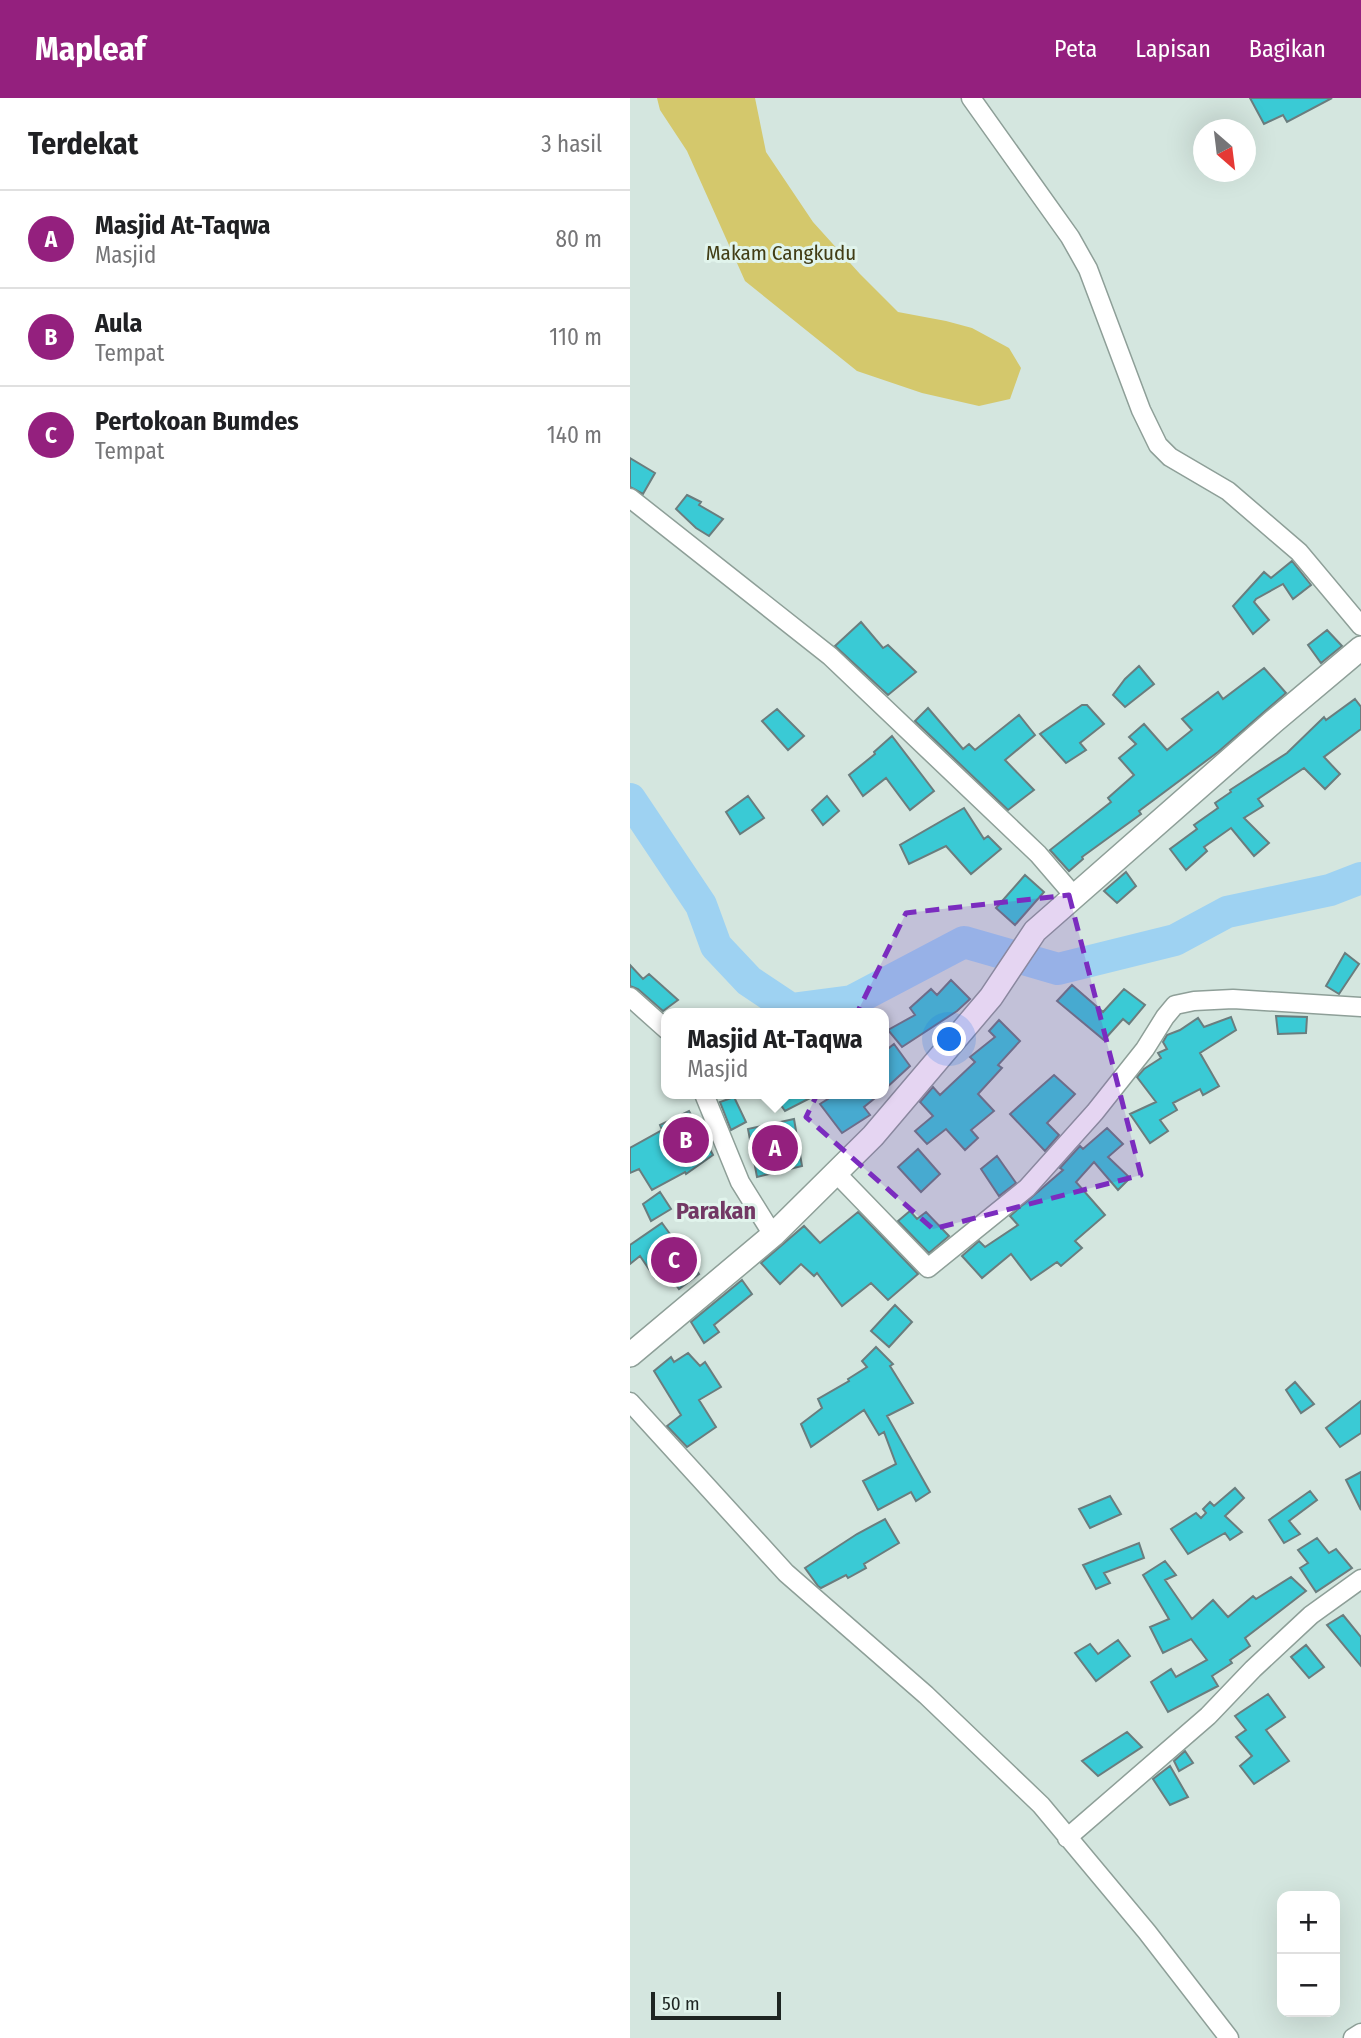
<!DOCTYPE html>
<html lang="id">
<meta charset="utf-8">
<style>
:root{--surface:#fff;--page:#f2f2f2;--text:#202124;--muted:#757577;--line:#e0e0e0;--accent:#94207e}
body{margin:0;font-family:"Fira Sans Condensed",sans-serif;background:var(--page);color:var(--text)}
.controls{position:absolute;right:21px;bottom:21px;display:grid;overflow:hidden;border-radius:14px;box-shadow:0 7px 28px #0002}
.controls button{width:63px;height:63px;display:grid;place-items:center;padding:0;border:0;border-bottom:2px solid var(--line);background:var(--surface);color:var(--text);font:35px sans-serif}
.compass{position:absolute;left:563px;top:21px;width:63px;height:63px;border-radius:50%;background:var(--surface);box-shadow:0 7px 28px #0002;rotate:152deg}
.scale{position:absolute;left:21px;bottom:18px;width:130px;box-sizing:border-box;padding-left:7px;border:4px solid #1e2522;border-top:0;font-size:19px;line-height:24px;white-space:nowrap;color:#1e2522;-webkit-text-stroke:5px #e1f4ec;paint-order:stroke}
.you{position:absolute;left:320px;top:942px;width:24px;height:24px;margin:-18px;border:5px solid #fff;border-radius:50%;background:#1a73e8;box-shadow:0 0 0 10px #1a73e833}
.badge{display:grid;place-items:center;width:46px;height:46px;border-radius:50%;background:var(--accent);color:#fff;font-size:23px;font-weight:700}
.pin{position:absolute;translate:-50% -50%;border:4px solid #fff;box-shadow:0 2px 7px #0006}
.popup{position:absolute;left:31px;top:910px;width:228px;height:91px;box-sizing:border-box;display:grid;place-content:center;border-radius:14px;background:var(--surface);filter:drop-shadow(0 2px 5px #0005);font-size:23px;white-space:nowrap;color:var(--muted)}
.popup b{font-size:26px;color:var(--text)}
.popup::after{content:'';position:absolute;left:50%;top:100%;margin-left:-14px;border:14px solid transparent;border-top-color:var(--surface)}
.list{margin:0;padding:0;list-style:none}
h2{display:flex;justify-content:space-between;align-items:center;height:91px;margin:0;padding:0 28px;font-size:30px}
h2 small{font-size:23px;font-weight:400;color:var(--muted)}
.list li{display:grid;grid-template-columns:46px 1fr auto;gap:21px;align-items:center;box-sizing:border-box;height:98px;padding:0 28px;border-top:2px solid var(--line)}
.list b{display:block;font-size:26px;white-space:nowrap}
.list p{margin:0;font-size:23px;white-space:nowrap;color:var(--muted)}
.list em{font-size:23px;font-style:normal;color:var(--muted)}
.map{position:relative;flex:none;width:731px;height:1940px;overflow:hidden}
header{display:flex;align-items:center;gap:42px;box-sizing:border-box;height:98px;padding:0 35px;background:var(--accent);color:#fff}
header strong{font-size:33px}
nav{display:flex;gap:38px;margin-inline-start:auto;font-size:24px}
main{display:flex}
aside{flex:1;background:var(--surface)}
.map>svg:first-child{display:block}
.green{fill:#d4c86c}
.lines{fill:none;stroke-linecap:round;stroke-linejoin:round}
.river{stroke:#9ed2f2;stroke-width:32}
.building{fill:#3acad5;stroke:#6a7d7e;stroke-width:2}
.minor-casing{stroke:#8e9f98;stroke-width:21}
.tertiary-casing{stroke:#8e9f98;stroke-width:26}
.minor{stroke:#fff;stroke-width:18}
.tertiary{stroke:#fff;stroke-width:23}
.marked{fill:#7b2cbf;fill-opacity:0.2;stroke:#7b2cbf;stroke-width:5;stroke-dasharray:14 9;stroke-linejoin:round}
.labels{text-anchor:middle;stroke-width:6;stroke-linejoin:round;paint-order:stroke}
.park-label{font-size:21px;fill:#423d15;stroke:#e1f4ec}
.quarter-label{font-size:24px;font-weight:bold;fill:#723864;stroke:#e1f4ec}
</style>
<header>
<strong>Mapleaf</strong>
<nav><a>Peta</a><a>Lapisan</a><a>Bagikan</a></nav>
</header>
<main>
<aside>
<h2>Terdekat<small>3 hasil</small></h2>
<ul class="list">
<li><span class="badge">A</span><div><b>Masjid At-Taqwa</b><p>Masjid</p></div><em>80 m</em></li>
<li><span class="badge">B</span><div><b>Aula</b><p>Tempat</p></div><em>110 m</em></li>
<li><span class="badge">C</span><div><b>Pertokoan Bumdes</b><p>Tempat</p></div><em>140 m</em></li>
</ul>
</aside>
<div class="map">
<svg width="731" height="1940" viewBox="0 0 731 1940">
<rect width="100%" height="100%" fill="#d4e6df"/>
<path class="green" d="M27,0H125L136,54L183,124L230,176L268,214L316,223L342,230L379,250L391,270L380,301L349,308L292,295L227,273L115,183L57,53L30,12Z"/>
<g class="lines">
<path class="river" d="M0,701L71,807L86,848L119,883L161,911L222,903L334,844L428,871L545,842L597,814L700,792L731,780"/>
</g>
<path class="building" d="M620,0H702L657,24L653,17L634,26Z
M0,360L25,375L13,396L0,389Z
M57,397L71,404L69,407L93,421L79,438L66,430L46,411Z
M662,463L681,487L663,501L653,486L626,501L624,504L639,522L623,536L603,508L634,474L641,480Z
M231,524L253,550L258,547L286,574L258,597L205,548Z
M697,532L712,548L691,565L678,547Z
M509,568L524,586L495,609L483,597L495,581Z
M634,570L656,595L588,654L509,713L511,716L452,759L453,761L439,773L420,752L481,704L478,700L504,677L489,660L506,646L499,639L514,626L537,652L562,632L552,621L588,594L593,601Z
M725,601L731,609V631L694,659L710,676L695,691L674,670L628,701L633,708L614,720L639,745L624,758L601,730L574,749L577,753L556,772L540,751L567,731L564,727L588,710L585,705L601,694L600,692L657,655L694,619L696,622Z
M452,607H457L474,626L450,645L456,652L436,665L410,636Z
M298,610L333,651L339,646L345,652L389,617L405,637L375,662L404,692L378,712L285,623Z
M147,611L174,638L158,652L132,623Z
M262,638L304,693L280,712L256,680L233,698L219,677L245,656L244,654Z
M118,698L134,720L110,736L96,714Z
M197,698L209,713L193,727L182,712Z
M334,710L354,741L358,738L371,751L341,776L316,748L279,766L270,747Z
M496,774L506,788L487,805L474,793Z
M395,777L414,794L385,827L366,810Z
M715,855L729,866L709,896L696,888Z
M0,867L13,881L19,876L48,902L33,913L8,891L0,888Z
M321,882L340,901L327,913L272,949L258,932L285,917L280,910L301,891L307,897Z
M442,887L473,914L494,891L515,907L499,926L493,921L474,942L427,903Z
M646,918L677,919L676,935L648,936Z
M601,919L606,932L570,955L589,988L573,997L570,991L543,1005L547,1012L530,1022L538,1033L520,1045L500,1016L526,1004L507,979L514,971L531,960L528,955L537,951L533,944L537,937L550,932L568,920L574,929Z
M369,922L390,943L368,967L372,970L348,996L364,1013L341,1032L348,1040L335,1052L316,1031L297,1046L285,1033L303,1018L290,1004L303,989L310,997L345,964L340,959L365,939L359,933Z
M264,946L280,968L254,992V954Z
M424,977L445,996L417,1025L429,1037L415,1053L380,1016Z
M143,996H188L155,1013Z
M206,996H250L234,1009L240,1017L212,1035L190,1006Z
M104,999L116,1024L101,1032L90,1004Z
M59,1013L83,1057L56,1076L55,1074L22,1092L9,1071L0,1075V1050L32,1032L30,1027Z
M164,1021L172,1068L127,1079L118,1031Z
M477,1030L493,1046L478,1059L500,1080L488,1092L464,1064L446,1084L475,1117L445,1143L452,1150L431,1168L427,1164L401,1182L381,1156L352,1180L332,1158L349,1143L355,1149L388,1127L380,1118L433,1072L430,1070L450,1048L453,1051Z
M288,1051L310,1076L291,1094L268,1069Z
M367,1058L386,1085L369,1098L351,1071Z
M30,1094L41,1111L21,1123L13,1106Z
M280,1113L287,1121L296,1114L319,1138L299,1155L268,1123Z
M228,1114L288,1176L258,1202L241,1185L212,1208L187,1175L184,1178L171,1166L150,1186L131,1165L174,1128L190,1145Z
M32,1125L69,1176L49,1191L36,1173L25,1180L10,1158L0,1166V1147Z
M112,1182L122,1196L84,1227L89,1234L74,1245L61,1224Z
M265,1207L282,1224L259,1249L241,1233Z
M246,1249L263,1266L260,1268L283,1305L257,1318L300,1394L286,1403L281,1394L248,1412L233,1383L266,1366L254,1334L249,1337L234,1312L181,1349L171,1326L192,1310L188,1301L219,1283L218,1281L237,1269L232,1263Z
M58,1255L70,1268L75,1264L91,1289L69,1302L86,1329L57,1349L37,1328L51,1317L24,1273L41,1259L44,1264Z
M665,1284L684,1306L671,1315L656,1292Z
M731,1303V1335L710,1349L696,1330Z
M731,1374V1412L716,1382Z
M605,1390L614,1400L595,1418L612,1434L600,1442L595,1435L558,1456L541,1431L566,1415L571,1420L576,1415L573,1411L580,1404L584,1408Z
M680,1393L687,1402L659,1423L670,1436L654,1445L639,1422Z
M480,1398L491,1416L460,1430L449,1411Z
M255,1421L269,1445L234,1466L236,1470L218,1480L216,1477L191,1490L188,1488L175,1470L227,1436Z
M687,1440L699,1455L706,1451L722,1470L686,1494L670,1470L678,1465L668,1452Z
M509,1445L514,1460L474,1475L480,1485L466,1491L453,1467Z
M535,1463L546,1477L535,1482L562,1521L583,1502L598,1519L623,1498L626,1501L661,1479L676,1493L615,1540L620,1548L600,1562L602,1565L582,1578L588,1588L538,1614L521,1584L541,1571L546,1579L577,1562L561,1541L533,1555L520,1529L539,1521L513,1477Z
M713,1517L731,1539V1568L697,1527Z
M488,1542L500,1558L466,1583L445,1555L460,1546L468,1556Z
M676,1547L694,1569L679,1580L661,1559Z
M638,1596L655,1619L636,1632L659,1663L624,1686L610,1668L622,1658L606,1639L616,1632L605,1618Z
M497,1634L512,1649L468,1678L452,1663Z
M555,1653L563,1665L549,1673L544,1663Z
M540,1668L558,1699L540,1707L523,1681Z"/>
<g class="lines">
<defs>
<path id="minor" d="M341,0L440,139L458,171L511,312L528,347L540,359L598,393L669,454L731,528
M0,400L200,558L408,756L445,799
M0,899L37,932
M74,996L110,1084L143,1137
M206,1075L298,1170L397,1090L465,1014L515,951L535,919L545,907L564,903L603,901L731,909
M0,1304L156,1475L296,1597L411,1707L517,1834L599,1940
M437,1740L578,1618L623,1571L681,1517L731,1481
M723,1940L731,1935"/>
<path id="tertiary" d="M0,1257L143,1137L243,1038L361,899L405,833L643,624L731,550"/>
</defs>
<use href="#minor" class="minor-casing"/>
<use href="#tertiary" class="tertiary-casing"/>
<use href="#minor" class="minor"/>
<use href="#tertiary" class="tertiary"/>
</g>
<path class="marked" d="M439,797L511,1077L303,1131L176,1019L276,815Z"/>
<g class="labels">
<g class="park-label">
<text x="151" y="162">Makam Cangkudu</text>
</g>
<g class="quarter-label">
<text x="86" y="1121">Parakan</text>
</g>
</g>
</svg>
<div class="controls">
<button>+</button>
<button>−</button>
</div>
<svg class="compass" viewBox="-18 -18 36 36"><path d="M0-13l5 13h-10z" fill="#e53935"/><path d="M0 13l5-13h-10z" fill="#757577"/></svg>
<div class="scale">50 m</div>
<div class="you"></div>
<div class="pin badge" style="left:145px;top:1050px">A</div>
<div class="popup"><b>Masjid At-Taqwa</b>Masjid</div>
<div class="pin badge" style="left:56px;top:1042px">B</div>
<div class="pin badge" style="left:44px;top:1162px">C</div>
</div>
</main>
